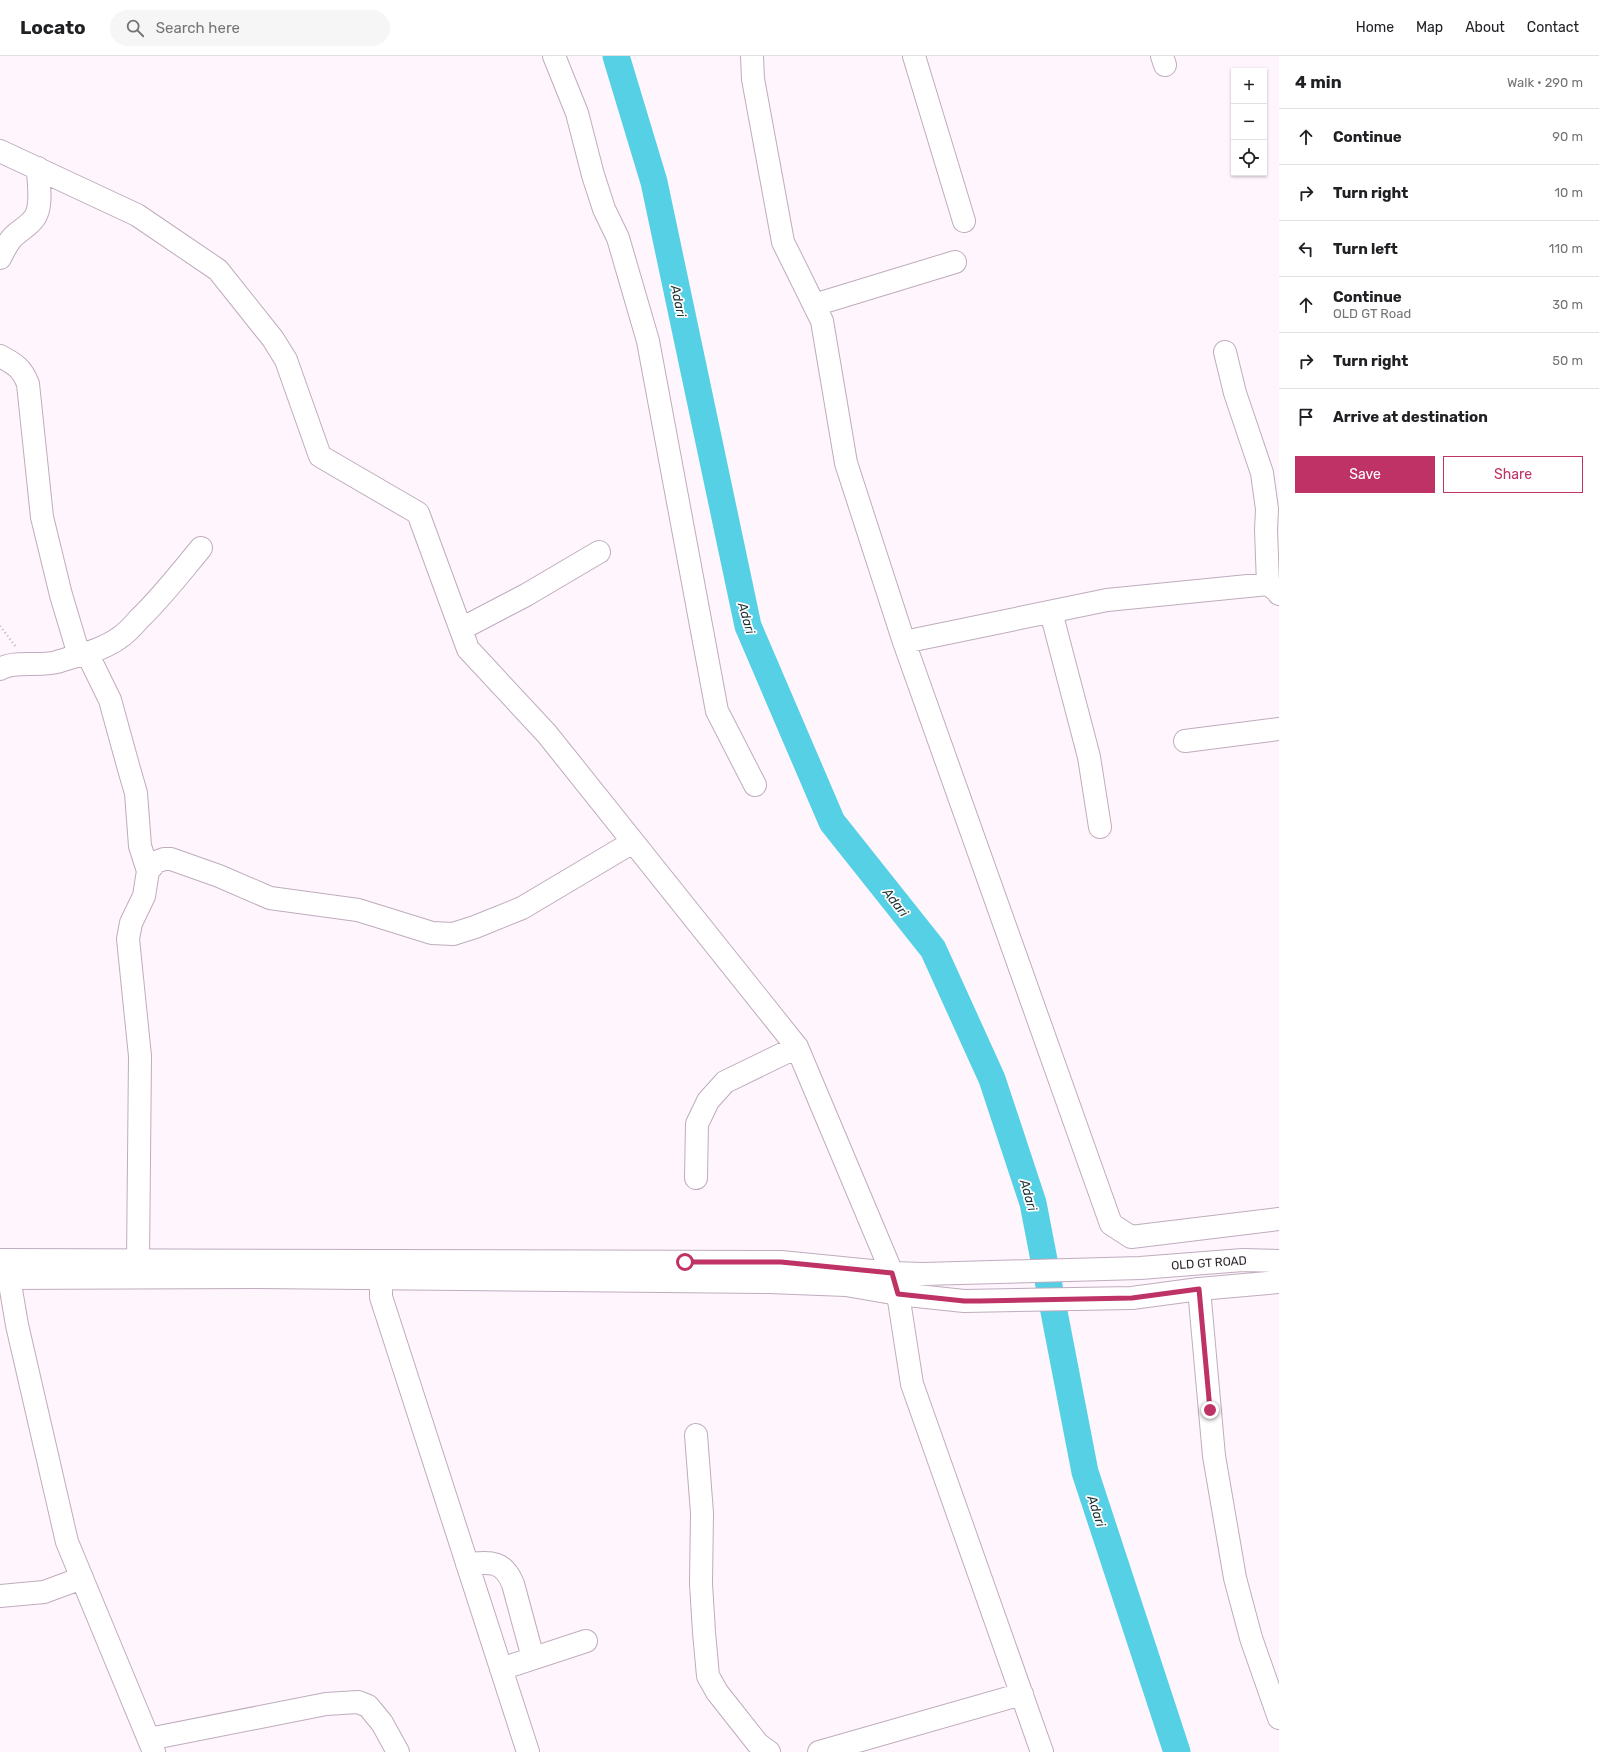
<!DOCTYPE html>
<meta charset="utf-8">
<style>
:root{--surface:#fff;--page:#f6f6f6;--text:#202124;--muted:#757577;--line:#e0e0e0;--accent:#be3265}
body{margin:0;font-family:Rubik,sans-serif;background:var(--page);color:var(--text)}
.controls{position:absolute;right:12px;top:12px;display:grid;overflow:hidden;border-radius:0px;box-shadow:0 1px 3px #0004}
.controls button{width:36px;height:36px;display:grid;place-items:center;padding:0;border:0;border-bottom:1px solid var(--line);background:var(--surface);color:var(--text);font:20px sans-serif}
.stop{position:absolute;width:12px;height:12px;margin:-9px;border:3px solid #be3265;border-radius:50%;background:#fff}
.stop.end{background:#be3265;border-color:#fff;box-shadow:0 1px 4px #0008}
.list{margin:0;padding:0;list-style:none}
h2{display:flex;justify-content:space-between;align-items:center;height:52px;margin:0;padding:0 16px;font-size:17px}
h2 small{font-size:13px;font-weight:400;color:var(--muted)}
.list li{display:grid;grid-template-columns:26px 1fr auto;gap:12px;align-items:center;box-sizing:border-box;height:56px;padding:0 16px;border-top:1px solid var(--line)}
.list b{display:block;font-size:15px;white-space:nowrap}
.list p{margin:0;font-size:13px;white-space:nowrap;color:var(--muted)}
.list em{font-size:13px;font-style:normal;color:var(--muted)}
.actions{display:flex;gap:8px;padding:12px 16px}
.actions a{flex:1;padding:9px 0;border:1px solid var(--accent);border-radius:0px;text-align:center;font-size:14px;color:var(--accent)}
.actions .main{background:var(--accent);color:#fff}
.icon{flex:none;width:22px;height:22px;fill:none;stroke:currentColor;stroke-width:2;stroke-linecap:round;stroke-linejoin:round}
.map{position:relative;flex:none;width:1279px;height:1696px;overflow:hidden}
header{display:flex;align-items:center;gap:24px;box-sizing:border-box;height:56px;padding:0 20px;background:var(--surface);border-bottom:1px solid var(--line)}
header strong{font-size:19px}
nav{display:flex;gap:22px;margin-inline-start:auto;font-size:14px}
.search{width:280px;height:36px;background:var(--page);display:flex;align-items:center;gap:10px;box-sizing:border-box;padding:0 14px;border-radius:22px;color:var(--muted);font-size:15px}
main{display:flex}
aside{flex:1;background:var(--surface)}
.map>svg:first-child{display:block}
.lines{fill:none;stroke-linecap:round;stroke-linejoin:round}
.river{stroke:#56d0e4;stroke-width:27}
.minor-casing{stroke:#bfacbd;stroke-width:24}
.major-casing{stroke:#bfacbd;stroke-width:24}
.path{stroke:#bfb6be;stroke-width:2.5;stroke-dasharray:1 3;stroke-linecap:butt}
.minor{stroke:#fff;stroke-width:22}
.major{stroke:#fff;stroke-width:22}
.route{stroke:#be3265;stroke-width:5}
.labels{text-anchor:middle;stroke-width:3.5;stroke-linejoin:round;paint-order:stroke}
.street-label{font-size:12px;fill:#2d262c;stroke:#fff}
.water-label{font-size:13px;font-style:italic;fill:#1d3336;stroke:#fff}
</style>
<header>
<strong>Locato</strong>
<div class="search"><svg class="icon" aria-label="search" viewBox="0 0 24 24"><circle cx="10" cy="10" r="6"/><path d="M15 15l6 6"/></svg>Search here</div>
<nav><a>Home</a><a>Map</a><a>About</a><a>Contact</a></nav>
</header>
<main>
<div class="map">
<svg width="1279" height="1696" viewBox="0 0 1279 1696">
<rect width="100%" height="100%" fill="#fef5fd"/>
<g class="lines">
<path class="river" d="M616,0L654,126L748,570L832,766L933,893L992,1023L1033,1147L1085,1416L1177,1696"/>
<defs>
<path id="minor" d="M554,0L577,57L593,119L604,153L618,182L648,285L717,655L755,729
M752,0L753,23L783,186L822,265L846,407L904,586L1111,1168L1131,1181L1279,1163
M914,0L964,165
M1162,0L1165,9
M0,95L137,159L218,214L273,283L286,304L320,400L418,457L468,593L547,678L797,991L892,1217L898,1238L912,1328L1042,1696
M0,202C4,195 7,187 13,181C21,173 33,168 37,157C42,144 38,126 38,112
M814,249L955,206
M1225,296L1235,337L1262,417L1267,453L1266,474L1268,528
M0,300C15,308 22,312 28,328L42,461L61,539L79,599
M1051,556L1089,701L1100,771
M461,573L526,539L599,496
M904,586L1107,544L1268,528L1277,535L1279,538
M87,597L110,644L129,713L136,737L140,790L148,815
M0,613C14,604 39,611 57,606C78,599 101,595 119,582C127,577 133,570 139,563C162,541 181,516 201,492
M1185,685L1279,673
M696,1122L697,1068L708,1045L725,1026L797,991
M6,1204L17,1269L67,1486L154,1696
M138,1205L140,1000L128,883L131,867L144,840L148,815L156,806L164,803H171L219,820L270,842L358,854L432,877L453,878L475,871L522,852L633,786
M381,1222V1241L528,1696
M1199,1233L1214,1400L1235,1522L1251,1582L1279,1662
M696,1379L702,1457L701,1528L704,1576L708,1620L717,1636L728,1650L758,1688L769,1696
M467,1508C491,1506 503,1504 513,1528L533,1602
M0,1540L44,1536L82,1522
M501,1613L586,1585
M149,1683L326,1648L358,1646L368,1650L382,1667L398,1696
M819,1696L1022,1638"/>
<path id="major" d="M0,1204L781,1206L892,1217L923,1218L1140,1212L1243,1204L1279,1205
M0,1222L259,1221L769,1226L846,1229L898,1238L964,1245L1132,1242L1199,1233L1279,1226"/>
</defs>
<use href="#minor" class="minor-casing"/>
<use href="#major" class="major-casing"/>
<path class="path" d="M0,570L16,591"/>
<use href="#minor" class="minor"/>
<use href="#major" class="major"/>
</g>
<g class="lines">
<path class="route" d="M685,1206H781L892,1217L898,1238L964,1245H980L1132,1242L1199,1233L1210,1354"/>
</g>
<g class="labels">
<g class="street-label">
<text transform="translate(1209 1207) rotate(-4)" y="4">OLD GT ROAD</text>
</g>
<g class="water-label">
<text transform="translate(679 245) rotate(78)" y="5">Adari</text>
<text transform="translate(747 562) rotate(74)" y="5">Adari</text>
<text transform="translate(896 846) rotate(52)" y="5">Adari</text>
<text transform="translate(1029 1139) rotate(74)" y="5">Adari</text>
<text transform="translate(1097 1455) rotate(72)" y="5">Adari</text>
</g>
</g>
</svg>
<div class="controls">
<button>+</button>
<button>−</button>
<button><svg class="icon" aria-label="locate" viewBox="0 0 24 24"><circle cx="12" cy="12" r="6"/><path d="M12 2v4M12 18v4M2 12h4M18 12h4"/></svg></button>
</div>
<div class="stop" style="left:685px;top:1206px"></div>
<div class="stop end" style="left:1210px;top:1354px"></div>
</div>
<aside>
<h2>4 min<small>Walk · 290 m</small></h2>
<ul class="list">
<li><svg class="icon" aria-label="ahead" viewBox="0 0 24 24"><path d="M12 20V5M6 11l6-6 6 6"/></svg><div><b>Continue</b></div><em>90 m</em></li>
<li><svg class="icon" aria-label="right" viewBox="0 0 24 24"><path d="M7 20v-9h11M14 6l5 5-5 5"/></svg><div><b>Turn right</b></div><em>10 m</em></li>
<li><svg class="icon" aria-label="left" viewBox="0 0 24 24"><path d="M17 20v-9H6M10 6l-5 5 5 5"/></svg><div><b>Turn left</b></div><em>110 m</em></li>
<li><svg class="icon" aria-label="ahead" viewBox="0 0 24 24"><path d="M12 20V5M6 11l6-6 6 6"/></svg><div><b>Continue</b><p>OLD GT Road</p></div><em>30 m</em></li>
<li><svg class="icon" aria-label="right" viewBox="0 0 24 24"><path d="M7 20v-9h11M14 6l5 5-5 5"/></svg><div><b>Turn right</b></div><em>50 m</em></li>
<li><svg class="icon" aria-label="arrive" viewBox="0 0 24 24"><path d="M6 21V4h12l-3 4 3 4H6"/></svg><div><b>Arrive at destination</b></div></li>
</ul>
<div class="actions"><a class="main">Save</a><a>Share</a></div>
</aside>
</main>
